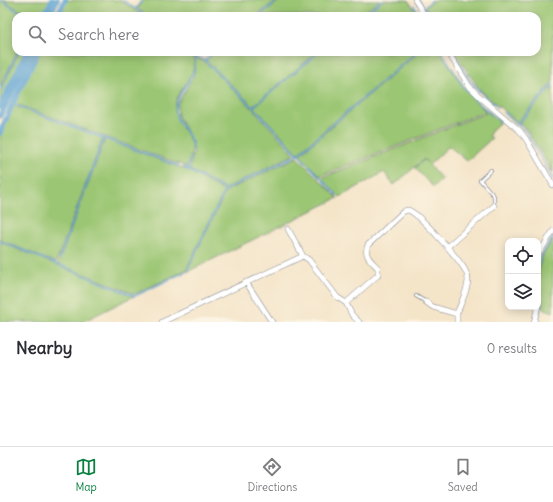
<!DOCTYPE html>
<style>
:root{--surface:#fff;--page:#f7f7f7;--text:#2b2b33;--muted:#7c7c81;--line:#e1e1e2;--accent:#0b8043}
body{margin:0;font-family:Delius,sans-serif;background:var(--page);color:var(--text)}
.controls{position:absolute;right:12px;bottom:12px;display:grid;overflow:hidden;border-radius:8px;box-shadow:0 2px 10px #0003}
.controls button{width:36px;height:36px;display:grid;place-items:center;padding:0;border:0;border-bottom:1px solid var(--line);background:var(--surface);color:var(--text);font:20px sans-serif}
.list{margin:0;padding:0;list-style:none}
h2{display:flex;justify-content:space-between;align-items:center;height:52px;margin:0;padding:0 16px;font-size:17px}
h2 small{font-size:13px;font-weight:400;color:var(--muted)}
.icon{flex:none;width:22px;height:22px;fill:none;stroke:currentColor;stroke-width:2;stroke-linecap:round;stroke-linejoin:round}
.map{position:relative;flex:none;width:553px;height:322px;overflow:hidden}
.search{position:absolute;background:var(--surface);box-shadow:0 2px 10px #0003;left:12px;right:12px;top:12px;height:44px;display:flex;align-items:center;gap:10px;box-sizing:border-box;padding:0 14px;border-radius:12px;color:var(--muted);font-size:15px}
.sheet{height:124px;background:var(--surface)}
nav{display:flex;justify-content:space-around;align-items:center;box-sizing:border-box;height:56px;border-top:1px solid var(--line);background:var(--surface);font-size:11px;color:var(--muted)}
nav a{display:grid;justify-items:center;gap:2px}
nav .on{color:var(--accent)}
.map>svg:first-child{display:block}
.green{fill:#9bc673;stroke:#5b7a68}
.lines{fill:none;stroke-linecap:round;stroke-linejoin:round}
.stream{stroke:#5da3d3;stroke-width:1.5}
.canal{stroke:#5da3d3;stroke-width:5.5}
.service-casing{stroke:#888a93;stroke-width:4}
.minor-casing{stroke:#888a93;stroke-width:6}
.service{stroke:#fff;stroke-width:2.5}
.minor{stroke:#fff;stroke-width:5}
</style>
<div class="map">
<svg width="553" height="322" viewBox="0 0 553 322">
<rect width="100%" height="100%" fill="#fcf5e5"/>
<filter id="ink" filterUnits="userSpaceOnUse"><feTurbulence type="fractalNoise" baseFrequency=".025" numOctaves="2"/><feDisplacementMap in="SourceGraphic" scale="8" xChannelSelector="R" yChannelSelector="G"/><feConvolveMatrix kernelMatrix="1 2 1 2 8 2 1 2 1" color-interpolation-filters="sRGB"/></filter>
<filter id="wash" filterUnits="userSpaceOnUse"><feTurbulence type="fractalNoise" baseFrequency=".012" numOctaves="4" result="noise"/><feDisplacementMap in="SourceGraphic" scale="16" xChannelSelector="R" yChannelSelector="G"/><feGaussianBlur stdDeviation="0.9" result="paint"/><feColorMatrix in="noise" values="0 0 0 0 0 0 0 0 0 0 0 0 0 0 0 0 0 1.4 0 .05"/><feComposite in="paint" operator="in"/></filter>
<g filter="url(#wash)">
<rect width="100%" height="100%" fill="#f4e4c8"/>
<path class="green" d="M0,0L25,16H16L17,52L0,87Z
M3,0H52L44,16H29Z
M65,0H120L144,16H57Z
M144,0H276L257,16H148L137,8Z
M280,0H380L360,16H260Z
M383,0H408L419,16H363Z
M434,0H553V82L517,122L481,91L454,52H537V16H431L425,7Z
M19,52H27L0,107V92Z
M38,52H192C201,76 177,87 175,106C173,124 193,135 192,152C191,157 188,163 187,167L13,103Z
M216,52H317L253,106L206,60Z
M320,52H416L298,153L254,107Z
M419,52H441C455,74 466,94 486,111L320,176L299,155Z
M196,58L204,61L251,107L295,154L225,189L189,169L194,152L193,144L178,117L177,105L194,75Z
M553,86V173L527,130L519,123Z
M12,105L103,138L56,263L0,240V133Z
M488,112L500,122L491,131L489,136L492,138L467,161L449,146L429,165L442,179L433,187L415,168L424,160L428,163L424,159L394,185L384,172L340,197L321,178Z
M105,139L187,170L224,191L186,270L135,294L58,264Z
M297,157L338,198L187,272L226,191Z
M553,240V312L543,308C541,292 536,274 541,259C544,252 549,246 553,240Z
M0,242L134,296L82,322H0Z"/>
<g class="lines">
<path class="stream" d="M1,0L26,16
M123,0L146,16
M419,0L429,16
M414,6L420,16
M424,7L432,0
M136,8L142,0
M259,16L278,0
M363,16L382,0
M193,52C202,72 180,88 176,105C172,118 185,129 190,139C192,142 192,147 193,150
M442,52L464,87L475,100L501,122
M452,52L469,79L480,92L497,107
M195,56L204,60L253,107L337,195
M205,60L214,52
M0,90L18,52
M17,106L179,166
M253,107L319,52
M503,112L526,132L553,179
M517,124L553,84
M183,167L225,190L297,155L417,52
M187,169L191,157
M0,241L135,296L187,271L225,190
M59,259L104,138
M538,265L540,258L553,237
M537,322L541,306L538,289"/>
<path class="canal" d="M44,16L52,0
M49,16L57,0
M57,16L65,0
M0,107L27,52
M0,116L32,52
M0,133L13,103L38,52"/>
</g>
</g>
<g filter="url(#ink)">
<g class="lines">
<defs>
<path id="service" d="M491,170L480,180L494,196V205
M416,296L426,302"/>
<path id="minor" d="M415,0L425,16
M448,52L469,86L479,96L520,131L526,139L553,185
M288,229L303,256L309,260L337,297L346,303L352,315L359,322
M448,246L494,206
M538,255L553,231
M246,282L272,322
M426,302L433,307L457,314
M346,303L378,275V268C371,261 363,255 368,245L404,211L408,210C419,213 461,261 466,272C467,274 468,278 468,281C467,292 461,303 457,313C457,316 457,319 457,322
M162,322L303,256
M534,322L538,306V303"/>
</defs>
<use href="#service" class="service-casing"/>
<use href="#minor" class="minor-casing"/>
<use href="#service" class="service"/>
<use href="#minor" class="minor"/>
</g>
</g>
</svg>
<div class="controls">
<button><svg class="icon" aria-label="locate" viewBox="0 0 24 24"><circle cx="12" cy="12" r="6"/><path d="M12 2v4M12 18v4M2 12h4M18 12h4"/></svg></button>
<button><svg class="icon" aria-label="layers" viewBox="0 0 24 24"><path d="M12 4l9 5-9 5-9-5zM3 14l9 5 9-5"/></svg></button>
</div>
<div class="search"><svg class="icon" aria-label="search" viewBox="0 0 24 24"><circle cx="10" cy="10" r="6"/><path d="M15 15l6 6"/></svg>Search here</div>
</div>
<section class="sheet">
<h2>Nearby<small>0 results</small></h2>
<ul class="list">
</ul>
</section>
<nav>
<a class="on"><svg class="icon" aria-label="map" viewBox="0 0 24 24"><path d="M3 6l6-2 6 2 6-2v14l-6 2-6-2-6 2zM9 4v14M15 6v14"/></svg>Map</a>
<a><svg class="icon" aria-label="directions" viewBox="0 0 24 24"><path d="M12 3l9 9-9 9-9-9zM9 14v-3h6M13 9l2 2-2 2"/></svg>Directions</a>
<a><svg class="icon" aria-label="saved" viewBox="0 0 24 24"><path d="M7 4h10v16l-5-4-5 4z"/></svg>Saved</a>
</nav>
